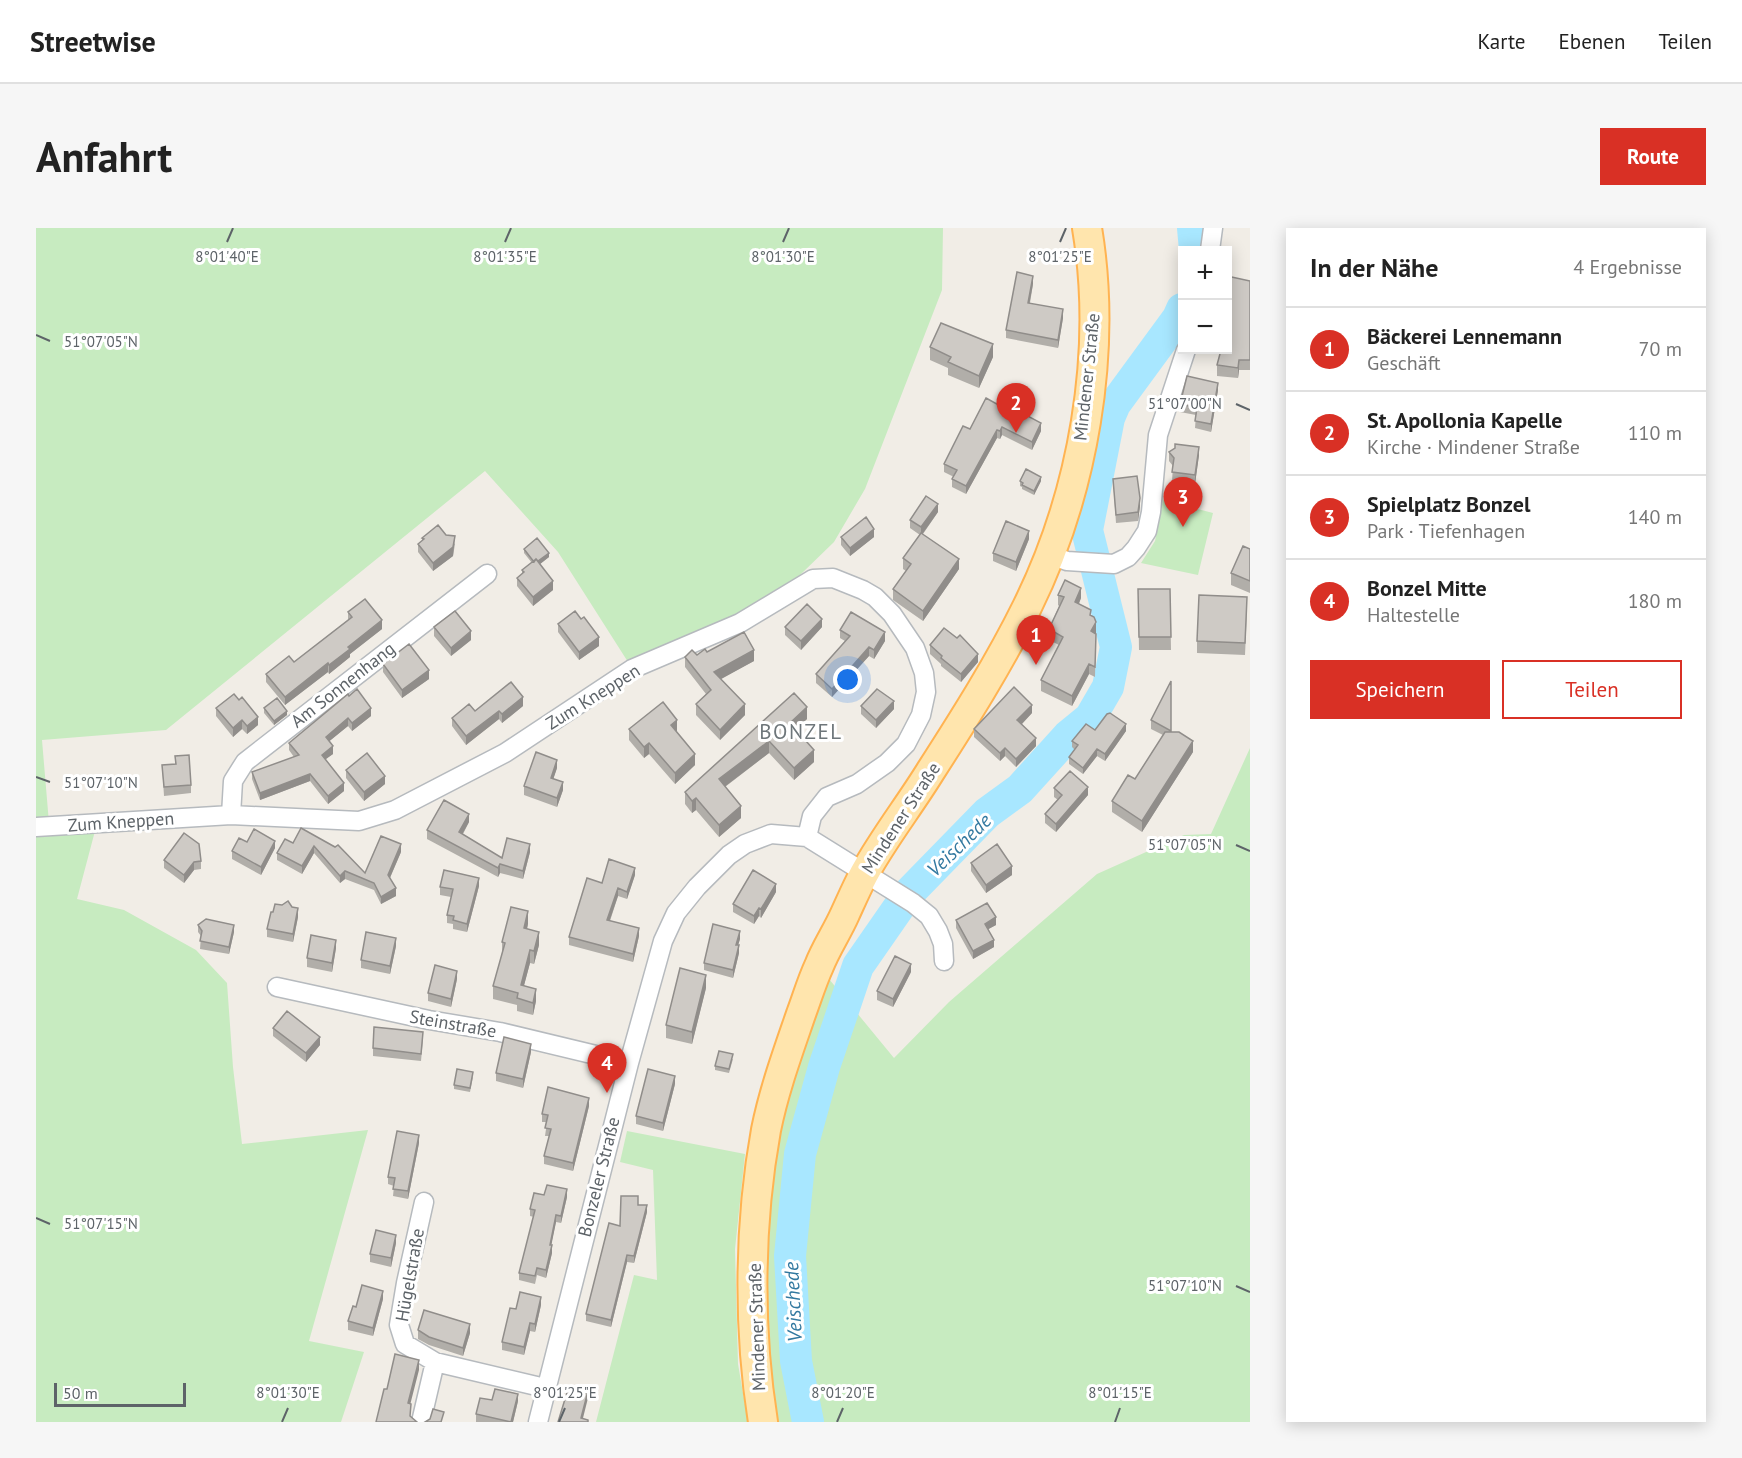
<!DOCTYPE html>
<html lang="de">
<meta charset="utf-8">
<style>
:root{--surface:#fff;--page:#f6f6f6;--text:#222;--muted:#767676;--line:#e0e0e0;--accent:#d93025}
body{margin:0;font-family:"PT Sans",sans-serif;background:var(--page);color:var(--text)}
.controls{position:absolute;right:18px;top:18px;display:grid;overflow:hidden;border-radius:0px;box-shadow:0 3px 15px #0003}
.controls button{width:54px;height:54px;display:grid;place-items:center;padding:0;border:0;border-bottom:2px solid var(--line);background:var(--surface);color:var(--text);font:30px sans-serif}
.scale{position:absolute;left:18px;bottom:15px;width:132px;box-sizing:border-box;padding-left:6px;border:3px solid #5d6368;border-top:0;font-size:16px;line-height:21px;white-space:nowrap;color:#5d6368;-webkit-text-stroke:4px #fff;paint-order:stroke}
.you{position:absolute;left:812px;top:452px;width:21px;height:21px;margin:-15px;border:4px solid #fff;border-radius:50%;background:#1a73e8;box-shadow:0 0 0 9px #1a73e833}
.badge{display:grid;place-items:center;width:39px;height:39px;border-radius:50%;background:var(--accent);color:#fff;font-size:20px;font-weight:700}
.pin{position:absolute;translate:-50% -50px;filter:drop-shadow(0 2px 3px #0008)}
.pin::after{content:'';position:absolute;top:32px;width:21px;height:18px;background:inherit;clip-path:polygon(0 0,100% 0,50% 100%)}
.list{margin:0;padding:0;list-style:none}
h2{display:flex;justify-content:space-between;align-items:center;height:78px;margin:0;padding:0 24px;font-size:26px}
h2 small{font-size:20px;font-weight:400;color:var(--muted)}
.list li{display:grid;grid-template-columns:39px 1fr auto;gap:18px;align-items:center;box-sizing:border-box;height:84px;padding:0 24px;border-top:2px solid var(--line)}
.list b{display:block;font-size:22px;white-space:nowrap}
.list p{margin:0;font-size:20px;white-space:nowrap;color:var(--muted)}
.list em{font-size:20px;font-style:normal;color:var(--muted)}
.actions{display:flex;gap:12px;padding:18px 24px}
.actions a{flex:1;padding:14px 0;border:2px solid var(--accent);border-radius:0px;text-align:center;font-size:21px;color:var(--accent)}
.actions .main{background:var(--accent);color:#fff}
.map{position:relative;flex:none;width:1214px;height:1194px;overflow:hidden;border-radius:0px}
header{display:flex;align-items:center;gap:36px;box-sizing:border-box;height:84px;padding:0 30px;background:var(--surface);border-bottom:2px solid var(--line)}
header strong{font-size:28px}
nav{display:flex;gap:33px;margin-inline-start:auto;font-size:21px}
.intro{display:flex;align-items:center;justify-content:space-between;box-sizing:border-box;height:144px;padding:0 36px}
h1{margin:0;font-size:42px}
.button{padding:15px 27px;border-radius:0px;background:var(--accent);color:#fff;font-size:21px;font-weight:700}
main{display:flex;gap:36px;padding:0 36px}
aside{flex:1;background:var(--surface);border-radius:0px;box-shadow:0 3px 15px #0003}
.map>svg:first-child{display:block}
.green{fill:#c7ebc0}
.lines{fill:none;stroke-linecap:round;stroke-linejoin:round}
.river{stroke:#a8e7ff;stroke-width:32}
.minor-casing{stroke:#b6babe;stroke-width:21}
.primary-casing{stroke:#ffb351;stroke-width:32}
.minor{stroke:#fff;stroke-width:18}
.primary{stroke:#ffe5ad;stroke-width:28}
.wall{fill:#b1aea9}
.shaded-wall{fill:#908d8a}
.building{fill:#cecac5;stroke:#908d8a;stroke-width:1.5}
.ticks{fill:none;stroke:#5d6368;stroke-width:2}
.labels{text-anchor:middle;stroke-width:6;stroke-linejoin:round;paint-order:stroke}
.street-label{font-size:18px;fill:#5d6368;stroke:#fff}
.water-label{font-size:20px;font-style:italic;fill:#3279a0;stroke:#fff}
.quarter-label{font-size:21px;letter-spacing:1.5px;fill:#6e767a;stroke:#fff}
.ticks-label{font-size:15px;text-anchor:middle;fill:#5d6368;stroke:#fff;stroke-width:6;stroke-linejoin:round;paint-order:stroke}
</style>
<header>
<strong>Streetwise</strong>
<nav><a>Karte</a><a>Ebenen</a><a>Teilen</a></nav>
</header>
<div class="intro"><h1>Anfahrt</h1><a class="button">Route</a></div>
<main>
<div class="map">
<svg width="1214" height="1194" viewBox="0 0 1214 1194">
<rect width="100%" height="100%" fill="#f1ede6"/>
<path class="green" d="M0,0H907L906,62L829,261L798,314L764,347L738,365L704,386L592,434L522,324L449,243L130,502L6,512L13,595L59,603L41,671L88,682L160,722L191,755L197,839L206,916L332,902L273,1113L328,1124L305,1194H0Z
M1127,272L1177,285L1162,347L1105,335L1119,313Z
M1214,520V1194H739L726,1067L738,921L772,791L793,751L858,830L913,774L1061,646L1148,607L1175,606Z
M591,903L709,926L699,1021L702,1136L712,1194H560L598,1047L621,1052L617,942L584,934Z"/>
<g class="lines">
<path class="river" d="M1157,0L1159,22
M772,1194L760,1133L754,1028L764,926L788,839L822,738L872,666L951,585L984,561L1032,508L1054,490L1072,459L1080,419L1051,302L1073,190L1079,176L1142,90L1146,81"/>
<defs>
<path id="minor" d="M1174,22L1177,0
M1014,327L1031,333L1078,336L1092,329L1100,320L1111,303L1115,284L1122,207L1150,122
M195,587L197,553L209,534L451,346
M0,599L195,587L323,593L359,582L469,525L596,441L704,395L777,351L797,350L827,362L839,369L856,386L879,420L888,445L890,464L885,487L870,516L851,535L821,556L791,569L776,588L771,609
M241,759L393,792L464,804L593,835
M388,974L370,1055L363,1097L369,1116L399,1134L509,1160
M385,1194L399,1134
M502,1194L593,835L627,713L640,685L661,659L693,627L709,616L735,606L771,609L877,675L893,688L902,703L907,716L908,733"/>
<path id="primary" d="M727,1194C712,1100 713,995 730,902C738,862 752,824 765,786C771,770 776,753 783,738C790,720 801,704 809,686C815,673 821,659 828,646C847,611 873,578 894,544C928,491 963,436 991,379C1047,266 1072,125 1051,0"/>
</defs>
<use href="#minor" class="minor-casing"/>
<use href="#primary" class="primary-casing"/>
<use href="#minor" class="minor"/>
<use href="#primary" class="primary"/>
</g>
<path class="wall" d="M1214,53V142H1203L1202,150L1181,148V137Z
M997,56L994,75L1027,90L1022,120L970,110V102Z
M894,119L957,129L943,160L912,147V140L894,132Z
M1182,162L1175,204L1159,200L1160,187L1144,184V176Z
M950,170L1005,203L996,222L966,207L964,211L961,210L930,266L916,259V251L918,249L908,244V236L934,201Z
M1133,224L1163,227L1159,256L1136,253L1137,238L1133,233Z
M1077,251L1104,278L1102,293L1080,295Z
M984,253H1005L998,267L986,261V259L984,258Z
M902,284L887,306L923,341L887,393L857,372V361L870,343L867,341V330L884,307L874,300V292Z
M410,307L419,316L417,328L397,343L382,324V316L386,313V310Z
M805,309H838L814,328L805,317Z
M993,311L980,343L957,333V325Z
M488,321L513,329L504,336L517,362L497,378L481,358V350L486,346V342L496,335L488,325Z
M1214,321V365L1195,357V345Z
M1102,361H1134L1135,422H1103Z
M1022,367L1045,370L1043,376L1055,387L1059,406H1060L1059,449L1053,446L1036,478L1005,463V452L1023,417L1013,412V401L1023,378L1022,377Z
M1211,382L1209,427L1161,425V413Z
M312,384L346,401L314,426V429L293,446L292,444L249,477L230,454V446L258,434L312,392Z
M522,396L563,418L543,432L522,404Z
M398,399L435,412L415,428L398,408Z
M749,399H786L765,422L749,407Z
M804,402L849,413L838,431L833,428L796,469L780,455V446L809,413L804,410Z
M894,417L942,434L925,454L905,438V436L894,426Z
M671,424L718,433L684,451L709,487L684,512L660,487V476L670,466L649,439V429L661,427Z
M347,436L393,451L366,470L347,444Z
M758,465L771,491L759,501L778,534L758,552L733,525L689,559L705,590L683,609L660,582L656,585L649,576V564Z
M312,466L335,488L316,503L312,498L293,513L297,526L289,531L308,563L292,576L274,553L224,572L216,551V544L258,529L253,522V515Z
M487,478L466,495L463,491L430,517L416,498V490L439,483Z
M825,478L858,481L840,500L825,486Z
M180,480L222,497L211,506L206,501L197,509L180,488Z
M228,480L251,487L238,497L228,485Z
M996,485L986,496L1000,518L980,539L969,528L964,533L938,509V501Z
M1115,492L1135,503V504L1157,524L1106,604L1076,584V573L1099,551L1127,507L1115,501Z
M593,501L641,503V504L659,537L639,556L613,526L608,530L593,512Z
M1059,502L1090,503L1069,533L1061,528L1047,546L1033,536V529L1039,522L1036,519V513Z
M139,528L155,557V565L128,568L126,537L139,536Z
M521,540L517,551L527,562L521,579L488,567V558Z
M310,542L349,556L328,573L310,550Z
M1018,560L1052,567L1020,604L1009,595V586L1022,572L1018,569Z
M433,594L427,606L466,630L494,624L487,651L464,645L462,649L391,611V602Z
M265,600L329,645L365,624L354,650L360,668L345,676L338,662L309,651L304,655L278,625L266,646L241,632V625L257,615Z
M211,614L239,620L225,647L196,631V623Z
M128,632L165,633V641L158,642L148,655L128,640Z
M935,635L976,647L950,665L935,643Z
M599,647L591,671L582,668L574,693L603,708L597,734L533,717V709L566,655Z
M443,658L431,704L417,701V696L411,695V687L415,669L404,667V659Z
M740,664L725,690L723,688L718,696L697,684V676Z
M237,684L262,689L257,714L231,709V701Z
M920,692L960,697L952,701L958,719L937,731L920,700Z
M492,696L491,701L503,717L498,736L494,735L488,757L500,773L497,787L481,783V777L457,771V758L466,725V714Z
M162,697L198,704L193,726L164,721L165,708L162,704Z
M704,711L702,717L703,725L697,750L668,742V735Z
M360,718L354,746L325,740V732Z
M300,720L296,744L271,739V730Z
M875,744L857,779L841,772V763Z
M421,751L415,779L392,773V765Z
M670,760L656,816L630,810V797Z
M237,800L284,817L270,834L237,808Z
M387,811L385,833L337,828V820Z
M495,824L487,860L460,853V845Z
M697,831L693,845L679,842V838Z
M437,849L434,864L418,861V857Z
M639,856L627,903L600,896V888Z
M553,878L537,943L508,936V928L513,908H509L511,894H506V886Z
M383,915L372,971L357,968L358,958L352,956V949Z
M508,967L531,969L525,995L520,994L515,1017L516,1025L510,1050L501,1047L499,1056L483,1052V1045L498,989L494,988V981Z
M602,977L611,984L598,1035L591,1034L575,1099L550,1093V1086L584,998Z
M360,1015L355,1039L334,1034V1026Z
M347,1071L337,1108L312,1102V1093L320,1079Z
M505,1077L499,1104L494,1103L488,1127L466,1122V1114L480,1081Z
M382,1102L434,1105L427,1128L393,1117L382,1111Z
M482,1173L477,1194H440V1186Z"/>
<path class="shaded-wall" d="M997,48V56L992,83V75Z
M1027,81V90L1022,120V112Z
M957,116V129L943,160V148Z
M1203,132V142L1202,150V140Z
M1182,155V162L1175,204V196Z
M1005,195V203L996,222V214Z
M966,199V207L964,211V203Z
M961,202V210L930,266V258Z
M1163,219V227L1159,256V247Z
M1005,249V253L998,267V263Z
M1104,270V278L1102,293V284Z
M902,276V284L885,308V299Z
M838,301V309L814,328V320Z
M993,303V311L980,343V334Z
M419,308L417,328L397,343V335Z
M513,325V329L499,340V336Z
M923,331V341L887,393V383Z
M517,353V362L497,378V369Z
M1045,360V370L1039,384V374Z
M786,391V399L765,422V413Z
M346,392V401L314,426V429L293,446V437L312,419Z
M1060,394V405L1055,414V403Z
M435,403V412L415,428V420Z
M849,404V413L838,431V422Z
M563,409V418L543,432V424Z
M833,419V428L796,469V461Z
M718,422V433L678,455V444Z
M942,426V434L925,454V446Z
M292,435V444L249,477V469Z
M1053,436V446L1036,478V468Z
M393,442V451L366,470V462Z
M487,469V478L466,495V486Z
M858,473V481L840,500V492Z
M709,476V487L684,512V502Z
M996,477V485L981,501V492Z
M771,479V491L754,507V495Z
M335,480V488L316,503V495Z
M251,483V487L238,497V493Z
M463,483V491L430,517V508Z
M222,489V497L211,506V498Z
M312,490V498L290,516V509Z
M206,492V501L197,509V500Z
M641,492V503L635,508V497Z
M1090,496V503L1069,533V526Z
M1000,510V518L980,539V531Z
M733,513V525L683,563V551Z
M1157,513V524L1106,604V593Z
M613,515V526L608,530V519Z
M297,518V526L286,534V527Z
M969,520V528L964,533V525Z
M1061,521V528L1047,546V540Z
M778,522V534L758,552V540Z
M659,526V537L639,556V545Z
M521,532V540L515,558V550Z
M274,546V553L224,572V565Z
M349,548V556L328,573V564Z
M527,554V562L521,579V570Z
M308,555V563L292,576V568Z
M1052,559V567L1020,604V596Z
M660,570V582L656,585V573Z
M705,578V590L683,609V597Z
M433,586V594L423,612V604Z
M239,613V620L225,647V639Z
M365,616V624L352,654V647Z
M494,616V624L487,651V643Z
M278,618V625L266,646V638Z
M158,634V642L148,655V647Z
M464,636V645L462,649V640Z
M976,638V647L950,665V657Z
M599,640V647L591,671V664Z
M309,643V651L304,655V648Z
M443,650V658L431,704V696Z
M740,656V664L725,690V681Z
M360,660V668L345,676V669Z
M582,660V668L571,700V692Z
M262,680V689L257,714V706Z
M723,680V688L718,696V688Z
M492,683V696L488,713V700Z
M960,689V697L949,703V696Z
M198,697V704L193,726V719Z
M603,700V708L597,734V726Z
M704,703V711L700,724V717Z
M503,704V717L498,736V723Z
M360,710V718L354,746V738Z
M300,712V720L296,744V735Z
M958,712V719L937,731V723Z
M703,717V725L697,750V742Z
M494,722V735L485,769V757Z
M875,736V744L857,779V771Z
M421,743V751L415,779V771Z
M670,747V760L656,816V804Z
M500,761V773L497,787V775Z
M284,809V817L270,834V825Z
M495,816V824L487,860V851Z
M639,848V856L627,903V895Z
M553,870V878L537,943V935Z
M383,907V915L372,971V963Z
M531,961V969L525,995V988Z
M611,977V984L598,1035V1028Z
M520,987V994L514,1024V1017Z
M360,1007V1015L355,1039V1030Z
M516,1017V1025L510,1050V1042Z
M591,1027V1034L575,1099V1092Z
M347,1063V1071L337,1108V1100Z
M505,1069V1077L499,1104V1096Z
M494,1095V1103L488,1127V1119Z
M434,1096V1105L427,1128V1120Z
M383,1132V1142L372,1185V1175Z
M552,1163V1170L546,1194L545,1190Z
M482,1166V1173L477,1194H475Z"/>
<path class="building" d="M981,44L997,48L992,75L1027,81L1022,112L970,102Z
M1191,48L1214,53V132H1203L1202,140L1181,137L1185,122H1191Z
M905,95L957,116L943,148L912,134L915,129L894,119Z
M1151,148L1182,155L1175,196L1159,193L1161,180L1144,176Z
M950,170L966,179L971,177L1005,195L996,214L966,199L964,203L961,202L930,258L916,251L921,242L908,236L927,198L934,201Z
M1139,216L1163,219L1159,247L1136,244L1138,230L1133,224L1139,220Z
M990,241L1005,249L998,263L986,257L987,255L984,253Z
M1101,248L1104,270L1102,284L1080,287L1077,251Z
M890,268L902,276L885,299L874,292Z
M830,289L838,301L814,320L805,309Z
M970,293L993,303L980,334L957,325Z
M402,297L410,307L419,308L417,319L397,335L382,316L388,311L386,310Z
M885,305L923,331L887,383L857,361L875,336L867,330Z
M501,310L513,325L502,333L500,331L498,334L488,321Z
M1207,318L1214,321V353L1195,345Z
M500,331L517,353L497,369L481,350L488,344L486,342Z
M1029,352L1045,360L1039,374L1055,382L1054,387L1058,389L1060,394L1055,403L1060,406L1059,439L1053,436L1036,468L1005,452L1027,409L1013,401L1028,369L1022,367Z
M1102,361H1134L1135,409H1103Z
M1163,367L1211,369L1209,415L1161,413Z
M329,371L346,392L312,419L314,421L293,437L292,435L249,469L230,446L253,428L258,434L316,389L312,384Z
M771,376L786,391L765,413L749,399Z
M419,383L435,403L415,420L398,399Z
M539,383L545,391L548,389L563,409L543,424L522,396Z
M815,384L849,404L838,422L833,419L796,461L780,446L814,408L804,402Z
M908,400L921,410L924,407L942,426L925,446L905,430L906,428L894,417Z
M708,404L718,422L678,444L709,476L684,502L660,476L675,462L649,429L656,422L661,427L669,421L671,424Z
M373,416L393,442L366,462L347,436Z
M1135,453V503L1115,492Z
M475,454L487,469L466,486L463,483L430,508L416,490L433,476L439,483Z
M978,459L996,477L981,492L1000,510L980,531L969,520L964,525L938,501Z
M321,461L335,480L316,495L312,490L290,509L297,518L286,527L308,555L292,568L274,546L224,565L216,544L263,527L253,515L312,466L313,468Z
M841,461L858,473L840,492L825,478Z
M758,465L771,479L754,495L778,522L758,540L733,513L683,551L705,578L683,597L660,570L656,573L649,564Z
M198,466L203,472L206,469L222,489L211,498L206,492L197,500L180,480Z
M241,470L251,483L238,493L228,480Z
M627,474L641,492L635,497L659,526L639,545L613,515L608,519L593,501Z
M1074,485L1090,496L1069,526L1061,521L1047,540L1033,529L1042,517L1036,513L1050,496L1059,502L1071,486Z
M1129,504H1143L1157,513L1106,593L1076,573L1092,547L1099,551Z
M500,524L521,532L515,550L527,554L521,570L488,558Z
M331,525L349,548L328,564L310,542Z
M153,527L155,557L128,559L126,537L140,536L139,528Z
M1034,543L1052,559L1020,596L1009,586L1026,567L1018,560Z
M408,572L433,586L423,604L466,630L471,610L494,616L487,643L464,636L462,640L391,602Z
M265,600L299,619L302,617L329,645L345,608L365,616L352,647L360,660L345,669L338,655L309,643L304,648L278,618L266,638L241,625L249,611L257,615Z
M218,601L239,613L225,639L196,623L203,610L211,614Z
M148,605L163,616L165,633L158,634L148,647L128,632Z
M961,616L976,638L950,657L935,635Z
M573,631L599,640L591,664L582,660L571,692L603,700L597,726L533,709L551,650L566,655Z
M408,642L443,650L431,696L417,692L418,688L411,687L417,661L404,659Z
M717,642L740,656L725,681L723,680L718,688L697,676Z
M252,673L256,679L262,680L257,706L231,701L235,684H237L239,676L246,677Z
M951,675L960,689L949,696L958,712L937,723L920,692Z
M475,679L492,683L488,700L503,704L498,723L494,722L485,757L500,761L497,775L481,770L482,765L457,758L469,715L466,714Z
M170,691L198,697L193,719L164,713L166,703L162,697Z
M677,696L704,703L700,717H703L697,742L668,735Z
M330,704L360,710L354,738L325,732Z
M275,707L300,712L296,735L271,730Z
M859,728L875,736L857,771L841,763Z
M399,737L421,743L415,771L392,765Z
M644,740L670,747L656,804L630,797Z
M251,783L284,809L270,825L237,800Z
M338,799L387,804L385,826L337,820Z
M468,809L495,816L487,851L460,845Z
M683,823L697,826L693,841L679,838Z
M421,841L437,844L434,860L418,857Z
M612,841L639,848L627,895L600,888Z
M512,859L553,870L537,935L508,928L515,901L509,900L512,887L506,886Z
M361,903L383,907L372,963L357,961L359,950L352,949Z
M511,957L531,961L525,988L520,987L514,1017H516L510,1042L501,1040L499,1048L483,1045L499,982L494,981L498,965L508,967Z
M585,968H602V977H611L598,1028L591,1027L575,1092L550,1086L573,995L584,998Z
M340,1002L360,1007L355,1030L334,1026Z
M326,1057L347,1063L337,1100L312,1093L317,1078L320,1079Z
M484,1064L505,1069L499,1096L494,1095L488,1119L466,1114L474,1080L480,1081Z
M388,1082L434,1096L427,1120L393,1109L382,1102Z
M359,1126L383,1132L372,1175L375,1176L374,1188L381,1194H340L348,1161H351Z
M533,1158L552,1163L545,1190L552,1192V1194H522Z
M459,1161L482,1166L475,1194L440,1186L444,1170L456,1172Z
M397,1181L408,1184L405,1194H389L394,1191Z"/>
<path class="ticks" d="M191,14L197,0M469,14L475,0M747,14L753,0M1024,14L1030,0M0,107L14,113M1200,176L1214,182M0,549L14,554M1200,617L1214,623M0,990L14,996M1200,1058L1214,1064M246,1194L252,1180M523,1194L529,1180M801,1194L807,1180M1079,1194L1084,1180"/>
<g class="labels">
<g class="street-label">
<text transform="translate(1051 149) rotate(-84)" y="6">Mindener Straße</text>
<text transform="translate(307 457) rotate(-38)" y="6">Am Sonnenhang</text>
<text transform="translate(557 469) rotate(-32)" y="6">Zum Kneppen</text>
<text transform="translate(865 590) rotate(-57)" y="6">Mindener Straße</text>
<text transform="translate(85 594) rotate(-4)" y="6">Zum Kneppen</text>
<text transform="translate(417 796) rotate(10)" y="6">Steinstraße</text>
<text transform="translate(563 949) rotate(-76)" y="6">Bonzeler Straße</text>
<text transform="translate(374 1047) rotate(-80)" y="6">Hügelstraße</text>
<text transform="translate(721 1099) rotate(-92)" y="6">Mindener Straße</text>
</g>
<g class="water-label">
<text transform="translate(923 617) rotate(-44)" y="7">Veischede</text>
<text transform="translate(757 1074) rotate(-93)" y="7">Veischede</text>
</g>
<g class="quarter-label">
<text x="765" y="511">BONZEL</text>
</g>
</g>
<g class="ticks-label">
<text x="191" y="34">8°01'40"E</text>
<text x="469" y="34">8°01'35"E</text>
<text x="747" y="34">8°01'30"E</text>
<text x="1024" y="34">8°01'25"E</text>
<text x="65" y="119">51°07'05"N</text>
<text x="1149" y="181">51°07'00"N</text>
<text x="65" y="560">51°07'10"N</text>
<text x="1149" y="622">51°07'05"N</text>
<text x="65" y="1001">51°07'15"N</text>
<text x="1149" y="1063">51°07'10"N</text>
<text x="252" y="1170">8°01'30"E</text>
<text x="529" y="1170">8°01'25"E</text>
<text x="807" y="1170">8°01'20"E</text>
<text x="1084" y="1170">8°01'15"E</text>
</g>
</svg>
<div class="controls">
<button>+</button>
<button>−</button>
</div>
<div class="scale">50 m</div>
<div class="you"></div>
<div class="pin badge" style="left:1000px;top:437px">1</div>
<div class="pin badge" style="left:980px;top:205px">2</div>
<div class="pin badge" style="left:1147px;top:299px">3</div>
<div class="pin badge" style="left:571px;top:865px">4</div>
</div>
<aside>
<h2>In der Nähe<small>4 Ergebnisse</small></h2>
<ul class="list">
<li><span class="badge">1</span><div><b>Bäckerei Lennemann</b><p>Geschäft</p></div><em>70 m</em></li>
<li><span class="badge">2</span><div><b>St. Apollonia Kapelle</b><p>Kirche · Mindener Straße</p></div><em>110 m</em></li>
<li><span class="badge">3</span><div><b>Spielplatz Bonzel</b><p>Park · Tiefenhagen</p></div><em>140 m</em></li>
<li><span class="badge">4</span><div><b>Bonzel Mitte</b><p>Haltestelle</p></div><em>180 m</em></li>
</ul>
<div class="actions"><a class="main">Speichern</a><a>Teilen</a></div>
</aside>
</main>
